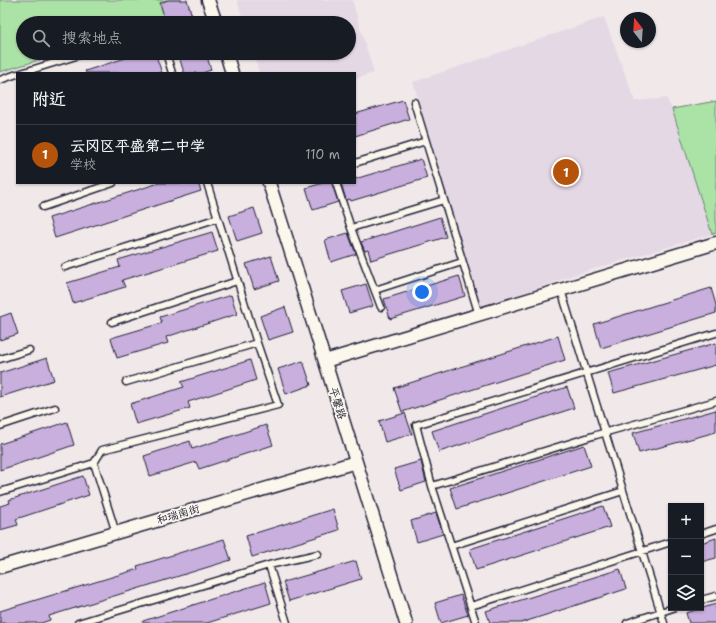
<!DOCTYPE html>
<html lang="zh">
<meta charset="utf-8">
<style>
:root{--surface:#171b24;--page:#242831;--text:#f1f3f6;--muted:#9ea1a6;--line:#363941;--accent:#b45309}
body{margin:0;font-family:"Shantell Sans","LXGW WenKai TC",sans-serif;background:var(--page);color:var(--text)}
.controls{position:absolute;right:12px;bottom:12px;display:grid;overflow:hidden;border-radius:0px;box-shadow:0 1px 3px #0004}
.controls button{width:36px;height:36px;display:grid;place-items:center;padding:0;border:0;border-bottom:1px solid var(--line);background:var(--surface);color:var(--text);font:20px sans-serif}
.compass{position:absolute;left:620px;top:12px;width:36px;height:36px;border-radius:50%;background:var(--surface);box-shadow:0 1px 3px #0004;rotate:343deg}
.you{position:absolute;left:422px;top:292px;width:14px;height:14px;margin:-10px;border:3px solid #fff;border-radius:50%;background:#1a73e8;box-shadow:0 0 0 6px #1a73e833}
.badge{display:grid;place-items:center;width:26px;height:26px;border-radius:50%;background:var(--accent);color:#fff;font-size:13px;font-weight:700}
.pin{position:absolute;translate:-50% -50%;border:2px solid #fff;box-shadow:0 1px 4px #0006}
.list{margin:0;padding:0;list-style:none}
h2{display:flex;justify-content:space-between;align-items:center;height:52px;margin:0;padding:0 16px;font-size:17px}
h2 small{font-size:13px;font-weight:400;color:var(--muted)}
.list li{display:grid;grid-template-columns:26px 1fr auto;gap:12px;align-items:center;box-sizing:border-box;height:60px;padding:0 16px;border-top:1px solid var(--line)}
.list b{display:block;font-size:15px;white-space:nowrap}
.list p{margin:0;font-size:13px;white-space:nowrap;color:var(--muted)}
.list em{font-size:13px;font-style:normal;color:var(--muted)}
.icon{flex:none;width:22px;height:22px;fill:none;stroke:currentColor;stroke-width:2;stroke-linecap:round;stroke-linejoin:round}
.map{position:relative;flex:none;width:716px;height:623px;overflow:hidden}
.search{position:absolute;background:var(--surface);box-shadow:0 1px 3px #0004;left:16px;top:16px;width:340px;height:44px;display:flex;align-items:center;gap:10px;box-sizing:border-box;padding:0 14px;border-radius:22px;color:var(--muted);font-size:15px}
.panel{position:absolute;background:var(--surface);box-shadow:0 1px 3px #0004;left:16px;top:72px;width:340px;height:112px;border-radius:0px}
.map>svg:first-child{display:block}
.built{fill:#e5d8e5}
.green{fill:#abe2a6;stroke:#668270}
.building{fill:#c9afdd;stroke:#22223b}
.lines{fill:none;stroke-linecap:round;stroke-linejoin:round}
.lane-casing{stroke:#22223b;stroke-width:9}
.street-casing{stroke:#22223b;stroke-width:15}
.lane{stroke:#fbf7ec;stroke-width:6}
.street{stroke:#fbf7ec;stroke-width:12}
.labels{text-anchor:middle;stroke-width:3.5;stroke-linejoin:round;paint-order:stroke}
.street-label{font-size:11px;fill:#22223b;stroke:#fbf7ec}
</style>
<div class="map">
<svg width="716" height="623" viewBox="0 0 716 623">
<rect width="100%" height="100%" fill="#f1e9e9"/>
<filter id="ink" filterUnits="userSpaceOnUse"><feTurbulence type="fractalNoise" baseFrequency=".025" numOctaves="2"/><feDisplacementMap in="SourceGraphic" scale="8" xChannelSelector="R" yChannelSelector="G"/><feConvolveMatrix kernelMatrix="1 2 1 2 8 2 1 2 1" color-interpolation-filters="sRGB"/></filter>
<g filter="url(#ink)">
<path class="built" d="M237,0H352L374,73L355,79V73H259L253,53H349V23H244Z
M604,17L635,101L666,98L672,109L712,234L574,275L480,310L413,82Z"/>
<path class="green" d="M0,0H182L188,14L158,23H23V53H62L0,72Z
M716,101V233L712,234L672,109Z"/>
<path class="building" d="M168,0H187L193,19L179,23H166L160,3Z
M141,53H155L162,73H86L85,71Z
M178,53H206L211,70L202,73H184Z
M403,100L409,119L355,136V114Z
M421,159L427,178L351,201L350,199L346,200L341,183H355V179Z
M159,183H198L201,191L55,238L49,218Z
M323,183H332L338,202L313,210L306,188Z
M254,208L262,233L237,241L229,216Z
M440,217L446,237L371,260L368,250L365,251L361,242Z
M212,232L218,251L122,280L125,287L73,303L67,283L120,267L118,260Z
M348,233L356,254L331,262L325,240Z
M271,256L279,281L254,289L246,264Z
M459,276L465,296L390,319L384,299Z
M366,284L373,306L349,313L342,291Z
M711,288L716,305V313L601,348L594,324Z
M231,295L237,314L166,337L168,343L117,358L111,338L162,323L160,317Z
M285,307L293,332L268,340L260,316Z
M11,313L18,334L0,340V317Z
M558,336L565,360L402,412L394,388Z
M716,343V365L614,393L608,373Z
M47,358L54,380L0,397V373Z
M250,360L256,380L188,402L190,408L136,424L130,404L184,387L181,382Z
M303,361L311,385L286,394L278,369Z
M567,387L574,408L439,452L432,431Z
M716,410V432L639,453L633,433Z
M405,413L412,434L385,442L379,421Z
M67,422L74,445L0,470V444Z
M266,425L273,445L199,469L196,462L150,476L144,456L190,441L192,449Z
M584,445L591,466L457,509L450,488Z
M421,461L426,482L401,490L394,469Z
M83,476L89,495L16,519L18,525L0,530V506L10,503L9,500Z
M603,506L610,527L476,570L470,549Z
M333,509L339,530L252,557L246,536Z
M436,513L443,534L417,542L411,521Z
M716,538V558L701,562V543Z
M224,539L231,560L49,616L50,620L41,623H0V611L138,569L137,566Z
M356,561L361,579L289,601L283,582Z
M620,569L626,589L521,623H490L486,611Z
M265,582L271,603L207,623H143V621Z
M461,595L468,615L441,623L435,603Z
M716,604V623H689L686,613Z"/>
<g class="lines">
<defs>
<path id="lane" d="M166,53L172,73
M21,73L86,53
M0,80L17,74
M414,102L479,315
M355,163L426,141
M336,183L351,228L381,307
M43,207L113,183
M351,228L444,200
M65,267L218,218
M375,290L462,262
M561,290L664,623
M112,322L237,281
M0,359L29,350
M126,382L257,343
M0,426L55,408
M94,463L102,450L278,405L257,343L207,183
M432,486L596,435L716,401
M0,492L94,463L116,533
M701,534L716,529
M451,546L623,491
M269,565L287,623
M701,600L716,596
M471,606L671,542
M78,623L269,565L318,554
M476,623L432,486L416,425L716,333
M627,623L673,608"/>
<path id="street" d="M208,0L216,23
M226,53L232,73
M269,183L295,265L406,623
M325,361L716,243
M0,567L356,462"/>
</defs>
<use href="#lane" class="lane-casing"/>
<use href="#street" class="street-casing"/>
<use href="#lane" class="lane"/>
<use href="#street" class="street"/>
</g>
</g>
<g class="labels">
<g class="street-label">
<text transform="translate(338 403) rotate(73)" y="4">平馨路</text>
<text transform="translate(178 514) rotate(-16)" y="4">和瑞南街</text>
</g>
</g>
</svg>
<div class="controls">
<button>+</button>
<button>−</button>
<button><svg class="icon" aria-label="layers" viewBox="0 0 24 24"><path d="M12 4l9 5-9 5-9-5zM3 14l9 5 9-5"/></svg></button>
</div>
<svg class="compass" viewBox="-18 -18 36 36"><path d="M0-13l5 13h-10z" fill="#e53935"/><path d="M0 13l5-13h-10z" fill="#9ea1a6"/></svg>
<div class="you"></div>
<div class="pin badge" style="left:566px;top:172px">1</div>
<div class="search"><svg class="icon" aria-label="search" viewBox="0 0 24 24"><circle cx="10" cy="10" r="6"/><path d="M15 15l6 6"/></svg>搜索地点</div>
<section class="panel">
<h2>附近<small></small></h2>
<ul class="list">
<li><span class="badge">1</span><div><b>云冈区平盛第二中学</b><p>学校</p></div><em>110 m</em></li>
</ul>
</section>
</div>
